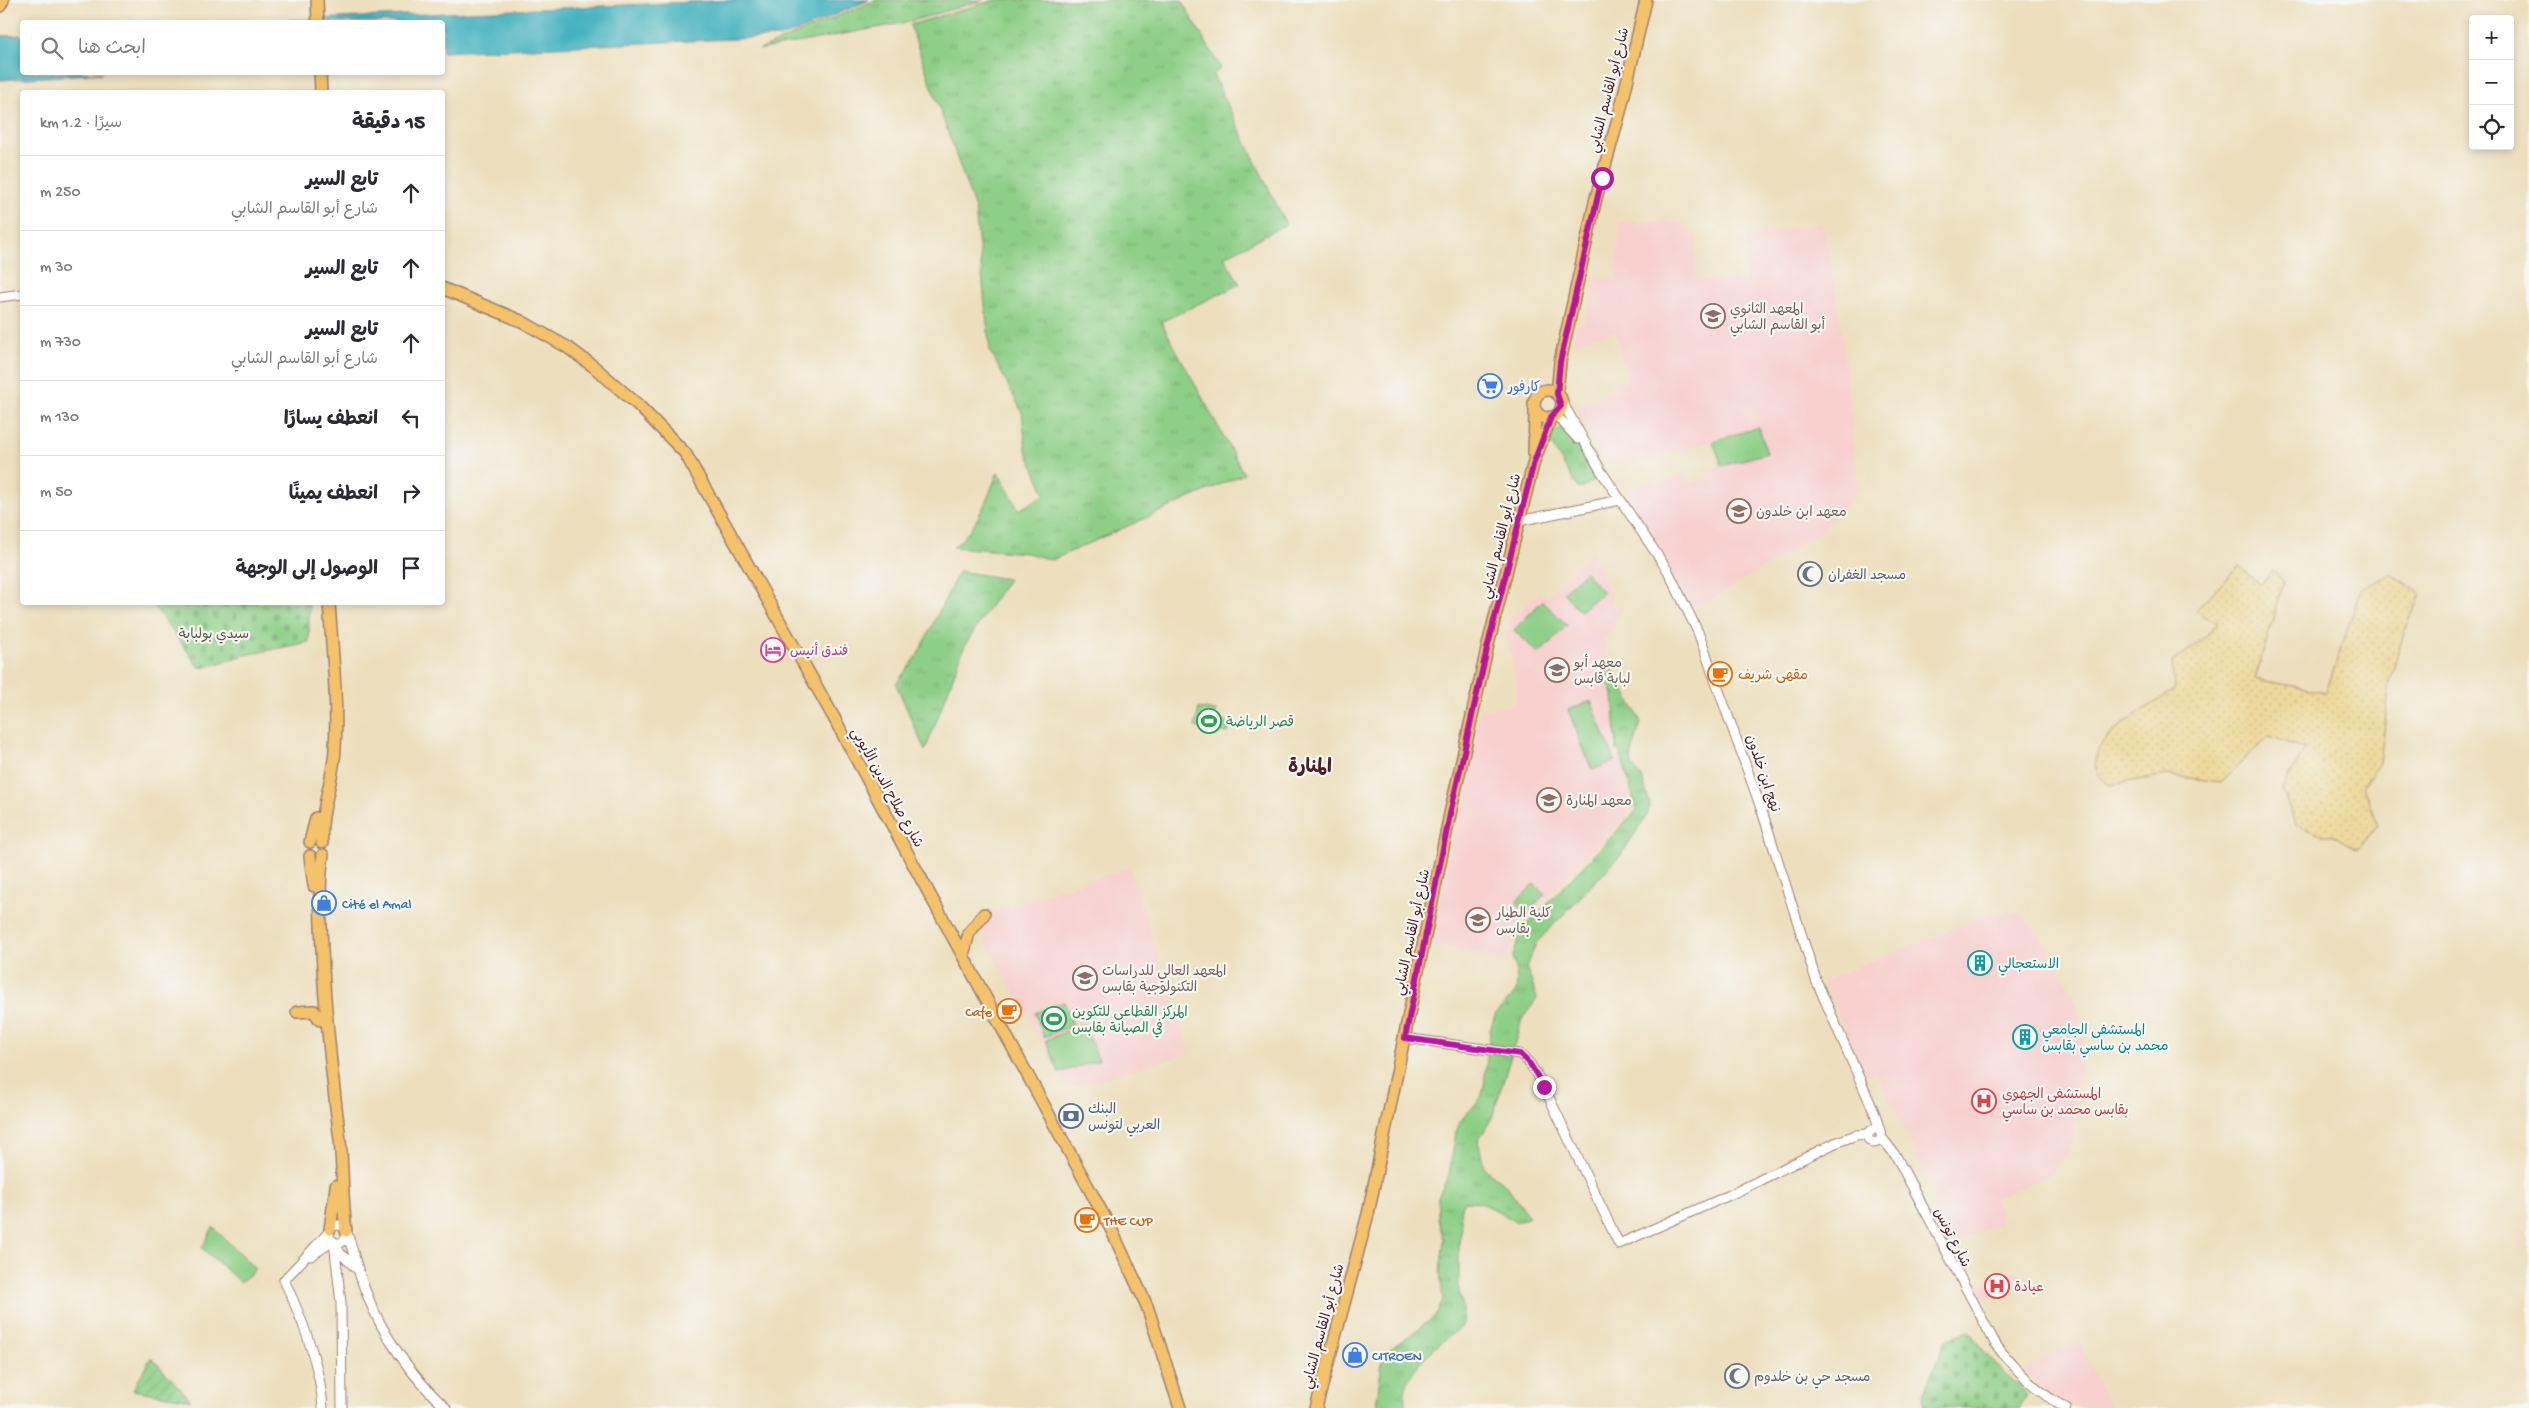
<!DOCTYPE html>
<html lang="ar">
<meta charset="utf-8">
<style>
:root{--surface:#fff;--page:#f2f2f3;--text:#2b2b33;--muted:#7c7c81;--line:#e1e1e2}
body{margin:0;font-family:"Gochi Hand","Playpen Sans Arabic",sans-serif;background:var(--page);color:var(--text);direction:rtl}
.controls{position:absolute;right:15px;top:15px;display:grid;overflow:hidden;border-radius:5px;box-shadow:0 2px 8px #0003}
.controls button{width:45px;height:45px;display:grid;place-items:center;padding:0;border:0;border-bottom:1px solid var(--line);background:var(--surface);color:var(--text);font:25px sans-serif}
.stop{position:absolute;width:15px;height:15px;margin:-11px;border:4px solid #b5179e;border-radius:50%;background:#fff}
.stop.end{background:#b5179e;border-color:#fff;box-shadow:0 1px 5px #0008}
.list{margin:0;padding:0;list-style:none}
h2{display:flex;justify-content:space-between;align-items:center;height:65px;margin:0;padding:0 20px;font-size:21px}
h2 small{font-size:16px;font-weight:400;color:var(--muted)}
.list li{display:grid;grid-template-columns:32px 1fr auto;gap:15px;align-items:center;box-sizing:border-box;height:75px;padding:0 20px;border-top:1px solid var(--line)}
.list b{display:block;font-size:19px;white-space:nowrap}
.list p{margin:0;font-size:16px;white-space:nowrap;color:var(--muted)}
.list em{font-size:16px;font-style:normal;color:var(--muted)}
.icon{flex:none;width:28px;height:28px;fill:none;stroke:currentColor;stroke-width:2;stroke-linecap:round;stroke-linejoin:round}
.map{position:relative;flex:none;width:2529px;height:1408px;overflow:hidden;direction:ltr}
.search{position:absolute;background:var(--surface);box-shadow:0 2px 8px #0003;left:20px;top:20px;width:425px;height:55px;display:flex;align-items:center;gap:12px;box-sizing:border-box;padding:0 18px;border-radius:5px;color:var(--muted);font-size:19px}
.panel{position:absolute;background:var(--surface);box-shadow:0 2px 8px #0003;left:20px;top:90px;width:425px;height:515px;border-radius:5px;direction:rtl}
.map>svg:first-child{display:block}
.built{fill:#f7d0ce}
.grass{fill:url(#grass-tufts);stroke:#6c7759}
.sand{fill:url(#sand-dots);stroke:#9c7c64}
.cemetery{fill:url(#cemetery-stones);stroke:#6c7759}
.garden{fill:url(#garden-furrows);stroke:#6c7759}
.pitch{fill:#8ecf87;stroke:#6c7759}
.water{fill:#43b1be;stroke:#466874}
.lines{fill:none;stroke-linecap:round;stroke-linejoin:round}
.minor-casing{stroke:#9c7f74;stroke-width:11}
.major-casing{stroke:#9c7f74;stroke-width:14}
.minor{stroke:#fff;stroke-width:9}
.major{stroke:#f3c26a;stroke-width:11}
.route{stroke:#b5179e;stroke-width:6}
.labels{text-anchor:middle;stroke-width:4.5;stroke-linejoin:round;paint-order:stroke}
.street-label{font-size:14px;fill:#4a1f2b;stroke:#f6f6f2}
.education-label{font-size:14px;fill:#785e54;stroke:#f6f6f2;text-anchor:start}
.shop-label{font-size:14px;fill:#366cbe;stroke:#f6f6f2;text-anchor:start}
.worship-label{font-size:14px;fill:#5b616d;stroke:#f6f6f2;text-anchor:start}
.park-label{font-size:14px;fill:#5e5447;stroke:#f6f6f2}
.hotel-label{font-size:14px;fill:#b23c85;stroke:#f6f6f2;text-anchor:start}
.food-label{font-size:14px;fill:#c56008;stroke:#f6f6f2;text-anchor:start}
.leisure-label{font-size:14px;fill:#27864d;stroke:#f6f6f2;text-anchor:start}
.culture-label{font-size:14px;fill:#0d838f;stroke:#f6f6f2;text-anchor:start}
.health-label{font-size:14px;fill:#be3a42;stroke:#f6f6f2;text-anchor:start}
.service-label{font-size:14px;fill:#4e5e75;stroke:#f6f6f2;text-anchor:start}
.district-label{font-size:19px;font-weight:bold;fill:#4a1f2b;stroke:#f6f6f2}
</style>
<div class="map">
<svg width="2529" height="1408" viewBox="0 0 2529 1408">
<defs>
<pattern id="grass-tufts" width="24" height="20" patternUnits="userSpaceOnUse" patternTransform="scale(1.25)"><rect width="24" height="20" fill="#8ecf87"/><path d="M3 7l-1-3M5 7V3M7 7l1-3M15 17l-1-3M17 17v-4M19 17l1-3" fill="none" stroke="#7cb175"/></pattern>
<pattern id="sand-dots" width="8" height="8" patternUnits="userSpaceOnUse" patternTransform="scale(1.25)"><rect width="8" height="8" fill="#eeda9e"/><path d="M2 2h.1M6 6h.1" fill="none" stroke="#cebb88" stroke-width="1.8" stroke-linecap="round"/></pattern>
<pattern id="cemetery-stones" width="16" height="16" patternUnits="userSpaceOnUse" patternTransform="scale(1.25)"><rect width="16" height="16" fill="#8ecf87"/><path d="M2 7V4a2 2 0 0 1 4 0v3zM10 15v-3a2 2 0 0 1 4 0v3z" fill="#7cb175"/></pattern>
<pattern id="garden-furrows" width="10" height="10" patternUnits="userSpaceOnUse" patternTransform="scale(1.25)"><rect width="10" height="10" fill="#8ecf87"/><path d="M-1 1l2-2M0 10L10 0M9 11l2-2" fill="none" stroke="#7cb175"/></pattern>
</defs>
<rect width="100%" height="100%" fill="#f6f6f2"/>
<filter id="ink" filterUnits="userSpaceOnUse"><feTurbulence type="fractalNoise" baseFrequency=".02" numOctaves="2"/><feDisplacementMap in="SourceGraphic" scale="10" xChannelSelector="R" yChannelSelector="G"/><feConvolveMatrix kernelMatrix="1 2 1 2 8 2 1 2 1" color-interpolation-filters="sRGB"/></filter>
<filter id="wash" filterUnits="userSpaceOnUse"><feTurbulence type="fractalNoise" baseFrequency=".0096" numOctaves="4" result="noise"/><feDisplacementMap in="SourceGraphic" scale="20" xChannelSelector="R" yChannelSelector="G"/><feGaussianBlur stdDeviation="1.12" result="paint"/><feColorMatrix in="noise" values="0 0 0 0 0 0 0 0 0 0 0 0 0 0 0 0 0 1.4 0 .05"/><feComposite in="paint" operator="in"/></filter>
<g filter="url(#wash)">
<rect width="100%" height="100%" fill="#eddfbd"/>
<path class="built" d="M1619,222H1682L1697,238L1696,280H1746V236L1822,223L1831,262L1841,326L1859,489L1822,531L1718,596L1695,607L1690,606L1625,491L1651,482L1656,484L1684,475L1690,483L1709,478L1706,470L1721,466L1713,441L1649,459L1641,454L1610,465L1575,409L1617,388L1616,381L1627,380L1615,331L1571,344L1577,323H1581L1585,320L1595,276L1616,279Z
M1592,551L1615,607L1622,606L1623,609L1604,642L1608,661L1591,679L1608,684L1612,695L1614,752L1620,762L1634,808L1527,918L1524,916L1513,927L1506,937L1511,945L1507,956L1501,962L1491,960L1489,955L1431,945L1457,810L1465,804L1469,795L1461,789L1480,710L1511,705L1516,701L1517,684L1504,631L1511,629L1509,622L1540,591L1547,597Z
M1129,867L1190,1053L1068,1089L977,926L981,915Z
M2009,911L2019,913L2040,935L2077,1002L2083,1038L2073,1143L2051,1175L1995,1198L2002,1223L1949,1245L1929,1205L1936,1195L1877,1074L1865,1073L1823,981L1995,912Z
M2018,1269L2024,1283L1976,1303L1970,1290Z
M2074,1342L2081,1344L2110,1408L2071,1406L2052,1396L2027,1375V1369Z"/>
<path class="grass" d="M876,0H983L908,22L759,50Z
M995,0H1181L1221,68L1213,75L1286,224L1224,257L1240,284L1161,322L1244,474L1052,560L1027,553L953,547C977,529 987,499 998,472L1019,510L1045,494L1026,450L1022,412L990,351L975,209L910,25Z
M1562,427L1567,428L1595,475L1594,480L1582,488H1578L1548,439L1549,434Z
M959,571L1008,579L965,645L925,751L896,684L917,656Z
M1610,663L1641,722L1631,757L1632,765L1642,778L1650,804L1647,815L1620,856L1536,943L1527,967L1537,999L1522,1019L1492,1118L1478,1141L1485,1169L1507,1186L1529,1217L1516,1223C1502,1212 1483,1201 1465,1201L1460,1211L1462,1228L1459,1241V1291L1463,1307V1325C1459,1330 1453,1333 1448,1337C1427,1354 1398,1378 1406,1408H1379L1376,1406L1382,1362L1386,1352L1429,1321L1437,1314L1443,1299L1440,1272L1444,1240L1438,1220V1197L1449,1175L1456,1132L1461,1120L1481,1098L1484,1087L1490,1030L1496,1013L1516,992L1517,979L1513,956L1522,930L1637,810L1620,752L1617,750L1613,694L1606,678L1598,676Z"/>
<path class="sand" d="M2239,566L2260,585L2273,570L2284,582L2255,679L2326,692L2361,589L2391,574L2420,593L2403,636L2390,681L2380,763L2363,786L2378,824L2358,850L2333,835H2321L2296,825L2282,790L2305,749L2269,736L2221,782L2166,775L2110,785C2060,751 2149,708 2174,690L2172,663L2203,639L2218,623L2203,616L2196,610Z"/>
<path class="cemetery" d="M152,603H309V642L245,655L203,668L198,666Z
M1969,1330L1989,1358L2027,1395L2019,1408H1925L1923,1394L1946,1340Z"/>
<path class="garden" d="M151,1357L191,1400L133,1390Z"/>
<path class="pitch" d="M1759,427L1767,453L1722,466L1713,441Z
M1585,572L1603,592L1580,611L1563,592Z
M1542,601L1567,625L1539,654L1514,630Z
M1591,701L1615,761L1592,770L1568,710Z
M1199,708L1216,711L1214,720L1230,723L1228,733L1195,727Z
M1534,884L1545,894L1527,913L1516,902Z
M1064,1002L1073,1025L1044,1037L1035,1013Z
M1083,1024L1099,1060L1059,1073L1046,1040Z
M213,1227L255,1269L241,1283L202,1248Z"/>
<path class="water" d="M734,0H869L796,32L779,37L443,52L442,22H250Z
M22,35V72L103,73L0,80V36Z"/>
</g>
<g filter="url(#ink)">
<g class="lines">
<defs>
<path id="minor" d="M0,297L22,294
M1560,398L1601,471L1668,571L1698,632L1762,811L1816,980L1875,1114L1882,1138L1896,1156L1996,1345C2014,1368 2039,1394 2066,1408
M1556,415L1578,439
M1519,521L1620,500
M1405,1038L1520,1054L1530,1064L1544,1087L1619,1244L1732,1194L1835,1143L1856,1135L1868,1134L1873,1129H1878
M1868,1134V1139L1873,1143L1878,1142L1882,1138
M329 1234a9 9 0 1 1 18 0a9 9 0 1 1-18 0Z
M347,1233C354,1253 358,1273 366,1292C382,1335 412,1377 446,1408
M334,1242L341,1303L342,1408
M336,1245L340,1253L357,1269
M311,1256L333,1241
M323,1408C320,1364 303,1320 284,1280L329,1232"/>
<path id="major" d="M317,0L318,22
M0,6L3,0
M320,72L321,92
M442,288L521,321L567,347L593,366L637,404L685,453L833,716L1111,1229L1147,1306L1180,1408
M1534 404a14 14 0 1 1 28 0a14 14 0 1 1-28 0Z
M1557,394L1560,362L1596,198L1620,112L1646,0
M1534,455L1535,410
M310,842L316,818
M322,843C319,811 334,780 335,748C338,700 332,651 329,602
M323,855C318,886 321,919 322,950C325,1014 332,1076 340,1140C343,1170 342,1200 346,1231
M310,856L314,886
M963,955L969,933L984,914
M297,1012L314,1011L320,1020
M330,1229L336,1186
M1316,1408L1368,1214L1450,814L1487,649L1534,461L1551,417"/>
</defs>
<use href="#minor" class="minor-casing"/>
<use href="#major" class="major-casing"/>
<use href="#minor" class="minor"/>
<use href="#major" class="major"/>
</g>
</g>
<g class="lines" filter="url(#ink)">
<path class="route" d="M1544,1087L1530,1064L1520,1054L1405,1038L1450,814L1487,649L1534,462L1551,417L1561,406L1557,394L1560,362L1602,178"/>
</g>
<defs>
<symbol id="school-ring" viewBox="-11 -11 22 22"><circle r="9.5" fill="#f6f6f2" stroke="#8d6e63" stroke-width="1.5"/><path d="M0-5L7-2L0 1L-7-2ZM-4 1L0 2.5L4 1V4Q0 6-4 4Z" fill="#8d6e63"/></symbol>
<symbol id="supermarket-ring" viewBox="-11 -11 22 22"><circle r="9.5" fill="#f6f6f2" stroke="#3f7fe0" stroke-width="1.5"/><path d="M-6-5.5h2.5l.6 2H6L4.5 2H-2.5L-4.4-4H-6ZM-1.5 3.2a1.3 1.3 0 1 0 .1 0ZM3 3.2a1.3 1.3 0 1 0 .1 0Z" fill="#3f7fe0"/></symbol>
<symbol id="mosque-ring" viewBox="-11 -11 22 22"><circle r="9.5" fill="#f6f6f2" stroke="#6b7280" stroke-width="1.5"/><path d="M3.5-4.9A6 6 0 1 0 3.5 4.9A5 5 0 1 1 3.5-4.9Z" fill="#6b7280"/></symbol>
<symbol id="hotel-ring" viewBox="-11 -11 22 22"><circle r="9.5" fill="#f6f6f2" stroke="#d1479c" stroke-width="1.5"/><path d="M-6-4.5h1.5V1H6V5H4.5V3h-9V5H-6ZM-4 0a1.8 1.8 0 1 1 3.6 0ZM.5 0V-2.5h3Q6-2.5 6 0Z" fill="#d1479c"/></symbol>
<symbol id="cafe-ring" viewBox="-11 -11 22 22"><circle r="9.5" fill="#f6f6f2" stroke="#e8710a" stroke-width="1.5"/><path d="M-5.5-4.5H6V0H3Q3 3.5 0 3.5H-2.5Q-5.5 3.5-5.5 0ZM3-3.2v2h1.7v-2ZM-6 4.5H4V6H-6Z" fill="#e8710a"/></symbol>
<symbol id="stadium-ring" viewBox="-11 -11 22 22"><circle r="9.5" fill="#f6f6f2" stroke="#2e9e5b" stroke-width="1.5"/><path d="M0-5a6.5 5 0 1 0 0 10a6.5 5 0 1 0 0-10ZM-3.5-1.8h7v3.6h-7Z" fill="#2e9e5b"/></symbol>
<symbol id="shop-ring" viewBox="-11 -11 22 22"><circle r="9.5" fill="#f6f6f2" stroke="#3f7fe0" stroke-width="1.5"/><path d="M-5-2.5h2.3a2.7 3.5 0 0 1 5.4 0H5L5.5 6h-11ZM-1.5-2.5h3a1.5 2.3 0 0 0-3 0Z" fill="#3f7fe0"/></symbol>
<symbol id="building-ring" viewBox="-11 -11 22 22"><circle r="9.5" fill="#f6f6f2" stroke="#0f9aa8" stroke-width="1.5"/><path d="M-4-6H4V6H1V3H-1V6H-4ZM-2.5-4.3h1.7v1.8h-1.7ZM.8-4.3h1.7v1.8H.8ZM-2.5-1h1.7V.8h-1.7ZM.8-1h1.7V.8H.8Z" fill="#0f9aa8"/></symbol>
<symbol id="university-ring" viewBox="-11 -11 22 22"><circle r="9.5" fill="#f6f6f2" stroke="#8d6e63" stroke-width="1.5"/><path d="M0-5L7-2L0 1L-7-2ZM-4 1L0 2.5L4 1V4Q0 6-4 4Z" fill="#8d6e63"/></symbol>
<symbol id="hospital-ring" viewBox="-11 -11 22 22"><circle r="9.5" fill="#f6f6f2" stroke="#e0444e" stroke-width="1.5"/><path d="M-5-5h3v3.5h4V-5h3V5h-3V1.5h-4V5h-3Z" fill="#e0444e"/></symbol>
<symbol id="bank-ring" viewBox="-11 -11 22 22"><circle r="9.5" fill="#f6f6f2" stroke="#5c6f8a" stroke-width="1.5"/><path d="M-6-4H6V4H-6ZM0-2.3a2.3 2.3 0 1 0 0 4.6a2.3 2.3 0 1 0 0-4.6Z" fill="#5c6f8a"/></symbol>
</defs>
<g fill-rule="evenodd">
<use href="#school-ring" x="1699" y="302" width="28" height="28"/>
<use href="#supermarket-ring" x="1476" y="372" width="28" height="28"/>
<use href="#school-ring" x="1725" y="497" width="28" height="28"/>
<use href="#mosque-ring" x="1796" y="560" width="28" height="28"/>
<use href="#hotel-ring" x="759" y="636" width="28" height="28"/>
<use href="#school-ring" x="1543" y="656" width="28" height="28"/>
<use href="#cafe-ring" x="1706" y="660" width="28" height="28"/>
<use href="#stadium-ring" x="1195" y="707" width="28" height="28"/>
<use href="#school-ring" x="1535" y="786" width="28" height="28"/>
<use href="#shop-ring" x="310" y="889" width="28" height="28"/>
<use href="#school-ring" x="1464" y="906" width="28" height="28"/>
<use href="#building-ring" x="1966" y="949" width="28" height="28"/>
<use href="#university-ring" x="1071" y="964" width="28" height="28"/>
<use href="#cafe-ring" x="995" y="997" width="28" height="28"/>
<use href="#stadium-ring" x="1040" y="1005" width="28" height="28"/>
<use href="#building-ring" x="2011" y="1023" width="28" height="28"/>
<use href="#hospital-ring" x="1970" y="1087" width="28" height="28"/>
<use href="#bank-ring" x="1057" y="1102" width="28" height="28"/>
<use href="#cafe-ring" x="1073" y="1206" width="28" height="28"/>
<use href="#hospital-ring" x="1983" y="1272" width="28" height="28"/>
<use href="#shop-ring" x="1341" y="1341" width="28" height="28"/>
<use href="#mosque-ring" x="1723" y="1362" width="28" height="28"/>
</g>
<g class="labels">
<g class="street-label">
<text transform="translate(1608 90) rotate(-76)" y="5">شارع أبو القاسم الشابي</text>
<text transform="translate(1500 536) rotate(-76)" y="5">شارع أبو القاسم الشابي</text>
<text transform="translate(1764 773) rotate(71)" y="5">نهج ابن خلدون</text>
<text transform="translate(888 787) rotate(61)" y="5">شارع صلاح الدين الأيوبي</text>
<text transform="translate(1411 932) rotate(-78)" y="5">شارع أبو القاسم الشابي</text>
<text transform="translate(1953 1237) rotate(63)" y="5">شارع تونس</text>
<text transform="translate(1322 1326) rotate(-75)" y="5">شارع أبو القاسم الشابي</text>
</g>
<g class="education-label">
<text x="1730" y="313">المعهد الثانوي<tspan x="1730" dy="16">أبو القاسم الشابي</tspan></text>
<text x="1756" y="516">معهد ابن خلدون</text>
<text x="1574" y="667">معهد أبو<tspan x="1574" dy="16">لبابة قابس</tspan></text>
<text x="1566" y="805">معهد المنارة</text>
<text x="1496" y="917">كلية الطيار<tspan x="1496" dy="16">بقابس</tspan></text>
<text x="1102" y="975">المعهد العالي للدراسات<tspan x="1102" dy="16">التكنولوجية بقابس</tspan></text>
</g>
<g class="shop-label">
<text x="1508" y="391">كارفور</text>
<text x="342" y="908">Cité el Amal</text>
<text x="1372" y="1360">CITROEN</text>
</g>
<g class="worship-label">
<text x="1828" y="579">مسجد الغفران</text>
<text x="1754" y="1381">مسجد حي بن خلدوم</text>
</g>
<g class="park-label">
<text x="214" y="638">سيدي بولبابة</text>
</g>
<g class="hotel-label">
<text x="790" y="655">فندق أنيس</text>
</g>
<g class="food-label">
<text x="1738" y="679">مقهى شريف</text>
<text x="992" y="1016" text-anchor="end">Cafe</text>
<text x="1104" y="1225">THE CUP</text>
</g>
<g class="leisure-label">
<text x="1226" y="726">قصر الرياضة</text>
<text x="1072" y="1016">المركز القطاعى للتكوين<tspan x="1072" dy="16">في الصيانة بقابس</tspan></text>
</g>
<g class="culture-label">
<text x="1998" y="968">الاستعجالي</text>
<text x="2042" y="1034">المستشفى الجامعي<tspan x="2042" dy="16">محمد بن ساسي بقابس</tspan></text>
</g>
<g class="health-label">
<text x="2002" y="1098">المستشفى الجهوي<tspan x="2002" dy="16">بقابس محمد بن ساسي</tspan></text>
<text x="2014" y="1291">عيادة</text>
</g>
<g class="service-label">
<text x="1088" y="1113">البنك<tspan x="1088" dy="16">العربي لتونس</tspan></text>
</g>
<g class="district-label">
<text x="1310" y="772">المنارة</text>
</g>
</g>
</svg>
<div class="controls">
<button>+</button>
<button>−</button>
<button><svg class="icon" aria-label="locate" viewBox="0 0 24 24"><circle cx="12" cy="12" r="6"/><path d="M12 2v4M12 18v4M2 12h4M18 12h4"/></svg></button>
</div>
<div class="stop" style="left:1602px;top:178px"></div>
<div class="stop end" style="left:1544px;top:1087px"></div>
<div class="search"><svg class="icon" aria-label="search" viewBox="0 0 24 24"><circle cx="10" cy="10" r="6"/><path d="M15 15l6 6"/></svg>ابحث هنا</div>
<section class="panel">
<h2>15 دقيقة<small>سيرًا · 1.2 km</small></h2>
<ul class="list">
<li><svg class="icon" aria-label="ahead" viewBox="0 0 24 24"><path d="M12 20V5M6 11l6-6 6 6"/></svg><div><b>تابع السير</b><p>شارع أبو القاسم الشابي</p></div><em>250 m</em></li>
<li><svg class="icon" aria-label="ahead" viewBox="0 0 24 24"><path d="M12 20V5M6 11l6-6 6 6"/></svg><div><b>تابع السير</b></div><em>30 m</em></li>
<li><svg class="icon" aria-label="ahead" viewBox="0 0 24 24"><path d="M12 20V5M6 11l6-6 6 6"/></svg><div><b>تابع السير</b><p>شارع أبو القاسم الشابي</p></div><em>730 m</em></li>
<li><svg class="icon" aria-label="left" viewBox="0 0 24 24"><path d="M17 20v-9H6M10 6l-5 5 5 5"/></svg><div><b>انعطف يسارًا</b></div><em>130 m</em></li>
<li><svg class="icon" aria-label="right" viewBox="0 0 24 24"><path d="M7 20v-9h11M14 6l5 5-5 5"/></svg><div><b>انعطف يمينًا</b></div><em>50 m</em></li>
<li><svg class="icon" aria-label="arrive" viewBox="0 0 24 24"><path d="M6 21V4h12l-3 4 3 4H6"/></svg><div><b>الوصول إلى الوجهة</b></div></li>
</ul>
</section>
</div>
